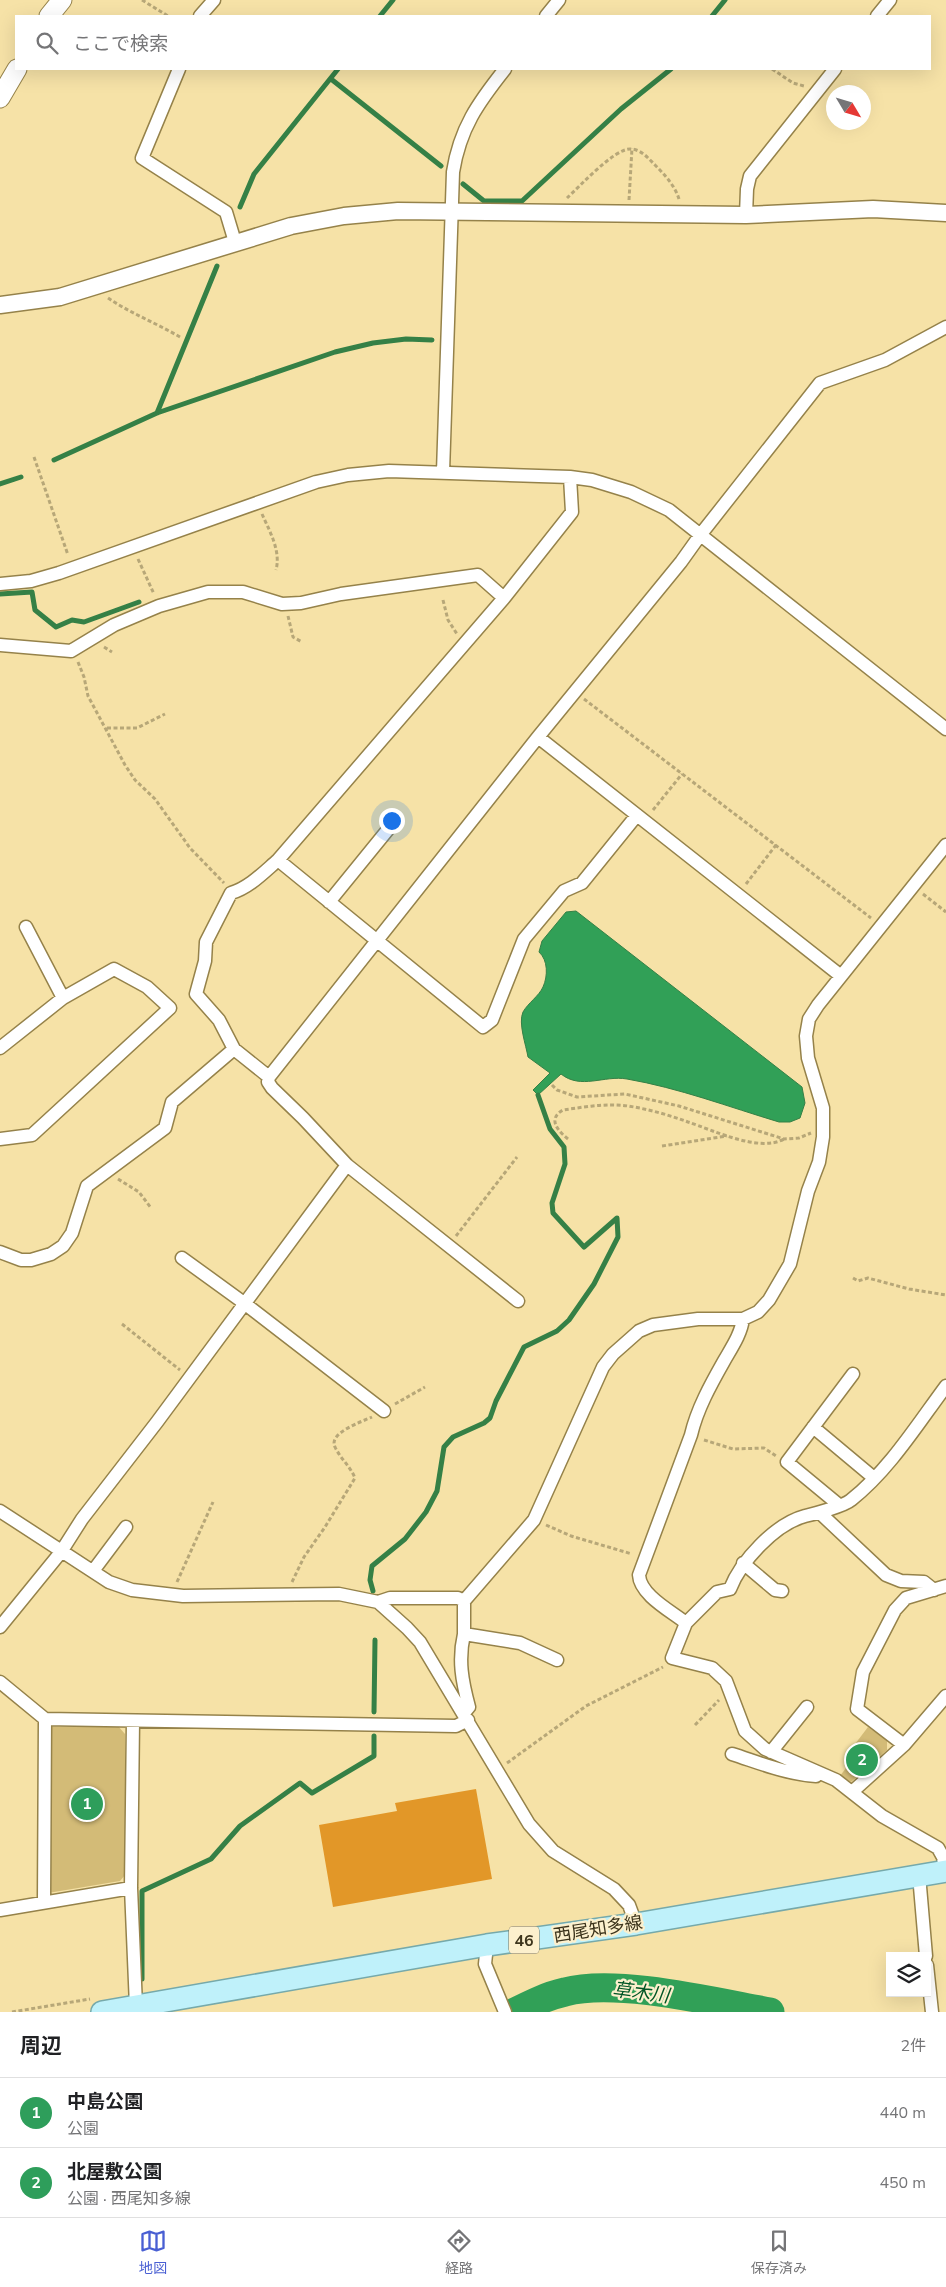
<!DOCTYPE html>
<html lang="ja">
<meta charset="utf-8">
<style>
:root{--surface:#fff;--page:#f2f2f2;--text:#202124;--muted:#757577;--line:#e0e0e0;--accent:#495fd3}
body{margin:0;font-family:"Nunito Sans","Noto Sans JP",sans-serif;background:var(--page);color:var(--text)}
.controls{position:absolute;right:15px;bottom:15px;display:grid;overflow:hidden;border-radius:0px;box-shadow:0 5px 20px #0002}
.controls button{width:45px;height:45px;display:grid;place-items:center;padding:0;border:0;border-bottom:1px solid var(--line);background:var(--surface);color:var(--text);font:25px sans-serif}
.compass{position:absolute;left:826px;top:85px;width:45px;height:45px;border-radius:50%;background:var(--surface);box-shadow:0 5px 20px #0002;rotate:128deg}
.you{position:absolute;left:391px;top:820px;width:18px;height:18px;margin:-12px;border:4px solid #fff;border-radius:50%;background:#1a73e8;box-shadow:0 0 0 8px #1a73e833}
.badge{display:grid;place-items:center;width:32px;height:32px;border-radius:50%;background:var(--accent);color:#fff;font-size:16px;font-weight:700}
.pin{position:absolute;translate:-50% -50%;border:2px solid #fff;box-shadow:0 1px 5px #0006}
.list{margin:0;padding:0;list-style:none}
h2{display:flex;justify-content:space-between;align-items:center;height:65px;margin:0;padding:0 20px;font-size:21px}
h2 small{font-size:16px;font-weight:400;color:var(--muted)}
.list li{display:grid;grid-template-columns:32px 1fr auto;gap:15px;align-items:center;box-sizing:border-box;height:70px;padding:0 20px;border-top:1px solid var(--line)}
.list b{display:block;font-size:19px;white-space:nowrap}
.list p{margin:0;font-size:16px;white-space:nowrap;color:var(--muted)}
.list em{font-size:16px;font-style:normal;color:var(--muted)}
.icon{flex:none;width:28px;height:28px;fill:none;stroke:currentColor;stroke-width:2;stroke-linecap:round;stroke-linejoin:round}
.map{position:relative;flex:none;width:946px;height:2012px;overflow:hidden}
.search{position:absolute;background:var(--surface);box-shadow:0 5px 20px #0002;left:15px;right:15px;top:15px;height:55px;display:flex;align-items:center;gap:12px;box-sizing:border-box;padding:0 18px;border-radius:0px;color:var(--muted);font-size:19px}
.sheet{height:205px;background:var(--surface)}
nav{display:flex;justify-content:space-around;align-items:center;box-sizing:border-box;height:70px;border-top:1px solid var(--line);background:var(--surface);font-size:14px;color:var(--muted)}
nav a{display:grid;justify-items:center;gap:2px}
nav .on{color:var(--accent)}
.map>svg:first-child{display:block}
.green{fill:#d3bb77}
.water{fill:#31a057;stroke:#358046}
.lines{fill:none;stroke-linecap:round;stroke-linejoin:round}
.stream{stroke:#358046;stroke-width:5}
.river{stroke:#31a057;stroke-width:29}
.building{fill:#e29728}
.minor-casing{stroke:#95824a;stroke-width:15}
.tertiary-casing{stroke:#95824a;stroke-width:19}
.secondary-casing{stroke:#95824a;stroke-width:21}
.primary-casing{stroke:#76a9aa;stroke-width:24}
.path{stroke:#b7a778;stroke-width:3;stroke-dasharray:4 2.5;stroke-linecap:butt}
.minor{stroke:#fff;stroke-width:12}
.tertiary{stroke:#fff;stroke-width:16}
.secondary{stroke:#fff;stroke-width:19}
.primary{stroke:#bff1fa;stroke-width:21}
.labels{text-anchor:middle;stroke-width:4.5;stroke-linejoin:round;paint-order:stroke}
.shield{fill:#fcf0cd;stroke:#766d52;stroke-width:1}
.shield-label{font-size:16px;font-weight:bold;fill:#3d351d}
.street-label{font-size:18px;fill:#3d351d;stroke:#fcf0cd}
.water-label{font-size:19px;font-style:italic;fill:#025626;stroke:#fcf0cd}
</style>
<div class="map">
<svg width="946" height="2012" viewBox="0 0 946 2012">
<rect width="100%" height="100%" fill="#f6e2a7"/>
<path class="green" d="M118,1726L125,1734V1875L120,1881L48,1893L49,1727Z
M868,1727L887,1740V1750L851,1782L840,1776L846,1768L849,1752Z"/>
<path class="water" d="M576,911L802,1087L805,1103L800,1118L790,1122H779C729,1107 679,1088 627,1079C604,1075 581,1090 561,1074L538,1095L533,1090L550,1073L528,1057C526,1045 518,1023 523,1012C528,1003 539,996 543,987C548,976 548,960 539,952L542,941L566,912Z"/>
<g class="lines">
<path class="stream" d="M380,16L393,0
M712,16L725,0
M331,79L441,166
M463,184L484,201H522L621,109L671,69
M240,207L254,174L338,69
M157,413L217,266
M54,460L157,413L335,352L373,343L406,339L432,340
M0,484L21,477
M0,594L32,592L35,610L56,627L72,620L84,622L139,602
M373,1591L370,1580L372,1566L405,1539L426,1512L437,1491L444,1447L453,1437L484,1423L490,1418L496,1401L524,1347L557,1331L569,1320L594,1284L618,1237L617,1218L584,1247L553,1213L552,1203L565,1164L564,1147L550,1129L538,1095
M374,1712L375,1640
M142,1979V1891L211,1859L240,1826L300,1783L312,1793L374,1756V1736"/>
<path class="river" d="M515,2012C531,2004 547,1996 565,1992C616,1978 715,2002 770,2012"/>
</g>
<path class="building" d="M476,1789L492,1879L333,1907L319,1825L397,1811L395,1803Z"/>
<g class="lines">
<defs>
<path id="minor" d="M200,16L214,0
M546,16L559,0
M877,16L890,0
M179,69L142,158L226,212L235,242
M746,215L747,189L750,176L835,69
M443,472L453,172C460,128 478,103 505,69
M570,477L572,512L504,598L278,860L483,1027L492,1020L524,939L564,891L582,883L637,815
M0,584L31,581L59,573L316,482L348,475L389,471L570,477L592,480L631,492L669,510L946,729
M0,645L71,651L114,625L159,606L208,592H243L282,604L301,603L341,594L478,575L504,598
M538,737L841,976
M329,902L390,827
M0,1048L63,998
M234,1049L219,1020L196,994L205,961L206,942L231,893C249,888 264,872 278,860
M0,1139L32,1135L170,1008L147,987L114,969L63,998L26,927
M347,1165L518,1301
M0,1252L21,1260H31L51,1254L63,1246L72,1233L87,1186L165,1128L172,1102L234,1049L269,1077
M182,1258L244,1303L384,1411
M813,1427L874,1478
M839,1505L787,1462L853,1374
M0,1511L109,1582L132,1590L183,1596L339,1594L378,1602L407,1628L420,1642L529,1824L553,1851L614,1889L629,1905L636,1924
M820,1513L886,1575L901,1581L924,1582L934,1590
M743,1563L775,1590L782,1591
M93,1571L126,1527
M378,1602L390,1598H458L464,1601
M686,1623C671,1611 640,1595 639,1575L691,1435C697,1409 711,1384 724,1361C732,1347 741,1334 743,1319
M0,1627L61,1552L82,1519L157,1422L347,1165L303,1118L272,1088L268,1082L269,1077L538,737L681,562L701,534L820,383L885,360L946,327
M464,1634C458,1660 462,1681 469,1707L464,1713
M557,1660L520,1643L464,1634V1601L534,1520L603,1367L613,1354L639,1331L653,1325L698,1319H743L758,1312L769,1300L790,1264L808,1191L819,1162L823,1137V1108L808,1058L806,1036L809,1019L818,1005L946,845
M0,1682L45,1719L456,1726L468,1720
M133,1721L131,1888L136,2006
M904,1745L857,1709L863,1672L895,1610L906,1598L946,1586
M771,1752L807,1707
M732,1754C760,1763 786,1774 816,1776
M852,1792L904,1745L946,1696
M945,1871L943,1857L938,1848L882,1816L836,1780L765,1749L745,1731L726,1681L712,1668L672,1658L686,1623L717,1592L730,1589C741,1561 775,1524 805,1516C814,1514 844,1506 851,1500C889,1470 917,1425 946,1386
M919,1875L926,1956
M44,1902L45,1719
M0,1910L131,1888
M487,1945L485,1964L505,2012
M927,1965L932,2012"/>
<path id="tertiary" d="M0,305L60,297L291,226L344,216L398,211L746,215L873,209L946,213"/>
<path id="secondary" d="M49,16L62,0
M0,98L17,69"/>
<path id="primary" d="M102,2012L487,1945L636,1924L946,1871"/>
</defs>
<use href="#minor" class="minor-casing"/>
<use href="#tertiary" class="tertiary-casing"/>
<use href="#secondary" class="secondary-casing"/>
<use href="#primary" class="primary-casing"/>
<path class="path" d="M142,0L168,16
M772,69L793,83L804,86
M567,198C580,186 614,149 630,149C641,149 648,158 655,165C665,175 675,186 679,199
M629,200L632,148
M108,298C130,313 156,323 180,337
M34,457L68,555
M262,514C270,532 281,551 276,570
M138,559L154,594
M443,600L448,620L457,634
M288,616L293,637L302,642
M104,647L112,652
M78,662L84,677L88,696L125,765L135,780L155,799L190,848L224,883
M584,699L871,918
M107,728H137L165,714
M653,810L682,774
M746,884L776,845
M923,894L946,912
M552,1085L557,1090L577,1097L625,1094L679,1106L784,1139L799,1138L811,1133
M568,1139C558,1131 547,1119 563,1110C584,1107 607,1103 628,1106C648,1109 669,1115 688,1122C713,1130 759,1153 784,1139
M662,1146L727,1136
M118,1179L139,1192L151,1208
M456,1236L517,1157
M853,1278L858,1281L868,1278L909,1289L946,1295
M122,1324L180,1370
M395,1404L425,1387
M704,1440L733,1449L764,1448L776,1456
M546,1525L571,1536L632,1554
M177,1582L213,1502
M292,1582L304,1557L325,1527L355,1478C350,1466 340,1458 335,1447C328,1433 361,1422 372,1417
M695,1725L719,1700
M507,1763L586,1706L663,1667
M12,2012L90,1999"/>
<use href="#minor" class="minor"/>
<use href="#tertiary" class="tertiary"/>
<use href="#secondary" class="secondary"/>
<use href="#primary" class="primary"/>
</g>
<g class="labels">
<rect class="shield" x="509" y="1926.5" width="30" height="27" rx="4"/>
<g class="shield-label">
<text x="524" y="1946">46</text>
</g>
<g class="street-label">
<text transform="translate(598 1929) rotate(-9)" y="6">西尾知多線</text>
</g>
<g class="water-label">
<text transform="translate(641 1992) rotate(7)" y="7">草木川</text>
</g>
</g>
</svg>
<div class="controls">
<button><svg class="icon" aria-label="layers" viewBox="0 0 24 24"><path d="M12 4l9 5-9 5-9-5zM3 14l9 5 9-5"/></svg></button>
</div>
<svg class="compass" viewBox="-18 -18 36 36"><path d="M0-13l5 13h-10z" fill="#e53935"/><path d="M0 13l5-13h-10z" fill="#757577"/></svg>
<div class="you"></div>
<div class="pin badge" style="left:87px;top:1804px;background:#2e9e5b">1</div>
<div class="pin badge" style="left:862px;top:1760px;background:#2e9e5b">2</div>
<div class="search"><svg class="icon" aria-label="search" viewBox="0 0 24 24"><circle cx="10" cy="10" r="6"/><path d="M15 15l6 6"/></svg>ここで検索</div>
</div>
<section class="sheet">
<h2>周辺<small>2件</small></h2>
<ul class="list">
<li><span class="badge" style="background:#2e9e5b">1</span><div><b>中島公園</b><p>公園</p></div><em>440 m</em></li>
<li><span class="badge" style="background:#2e9e5b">2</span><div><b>北屋敷公園</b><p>公園 · 西尾知多線</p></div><em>450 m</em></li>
</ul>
</section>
<nav>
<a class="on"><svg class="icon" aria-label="map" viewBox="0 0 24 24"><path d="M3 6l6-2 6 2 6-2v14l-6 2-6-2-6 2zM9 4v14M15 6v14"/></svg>地図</a>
<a><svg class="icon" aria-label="directions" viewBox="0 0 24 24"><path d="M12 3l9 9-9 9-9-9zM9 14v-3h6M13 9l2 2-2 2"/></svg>経路</a>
<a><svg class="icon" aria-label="saved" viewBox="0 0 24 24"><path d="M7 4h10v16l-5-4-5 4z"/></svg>保存済み</a>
</nav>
